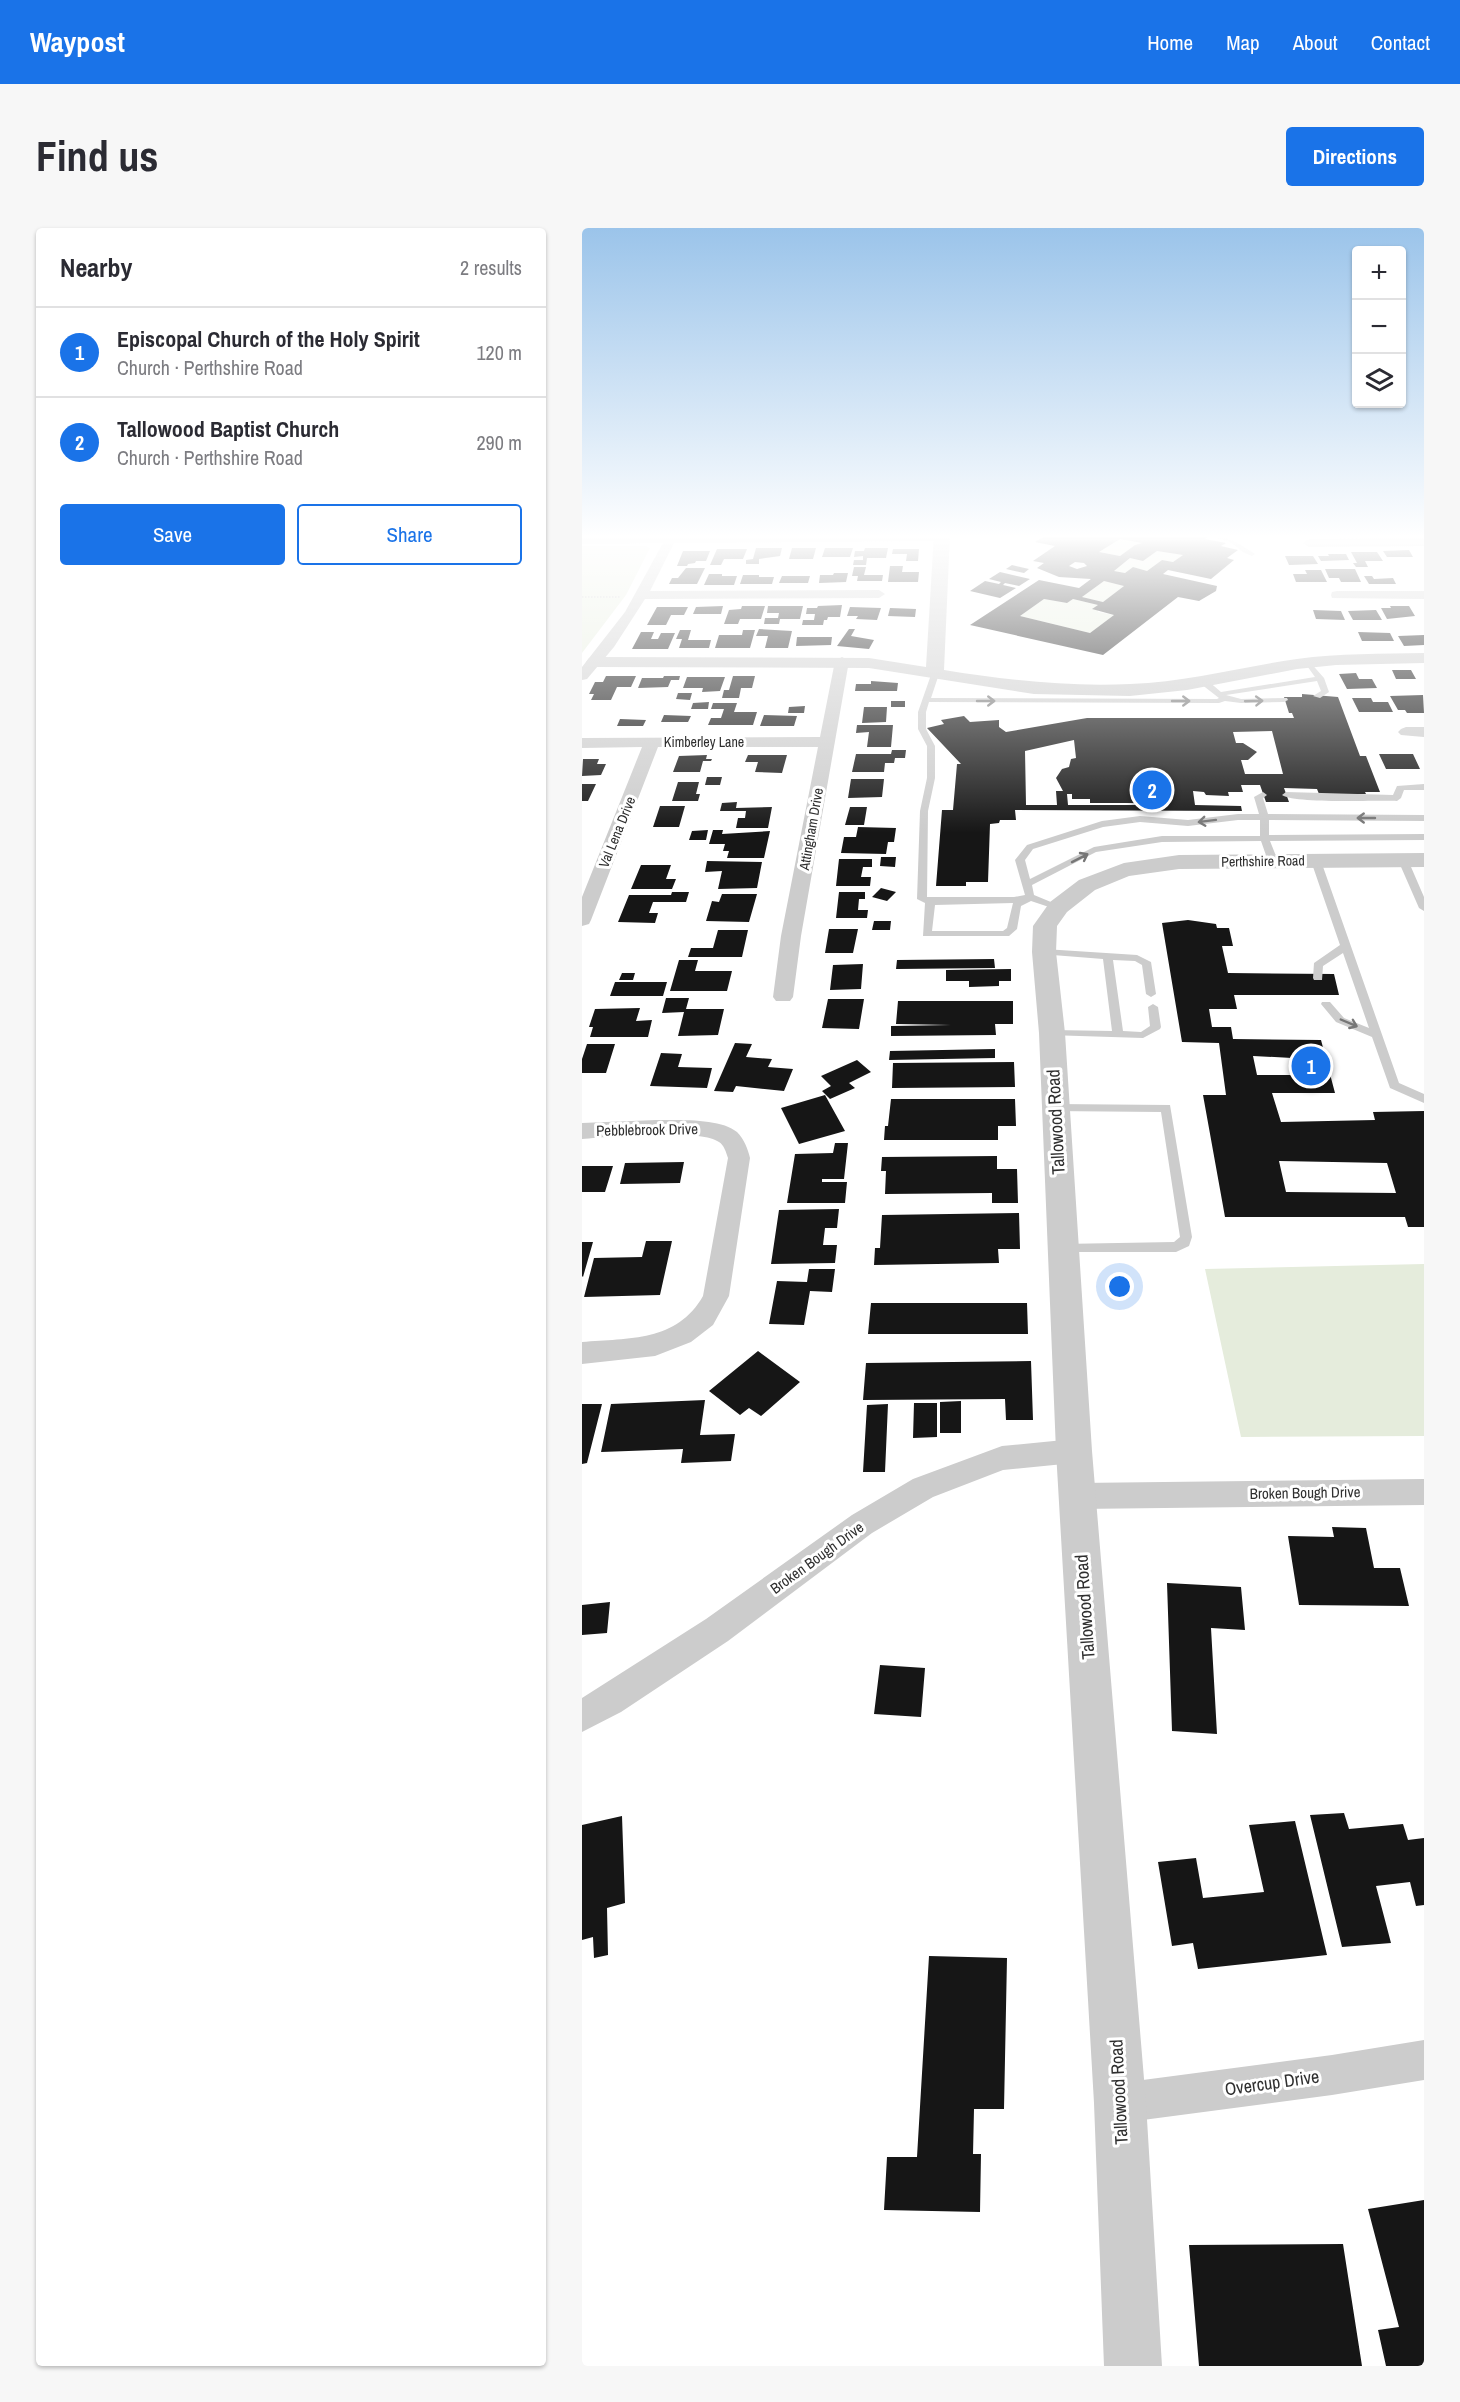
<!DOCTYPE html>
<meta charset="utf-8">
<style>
:root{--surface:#fff;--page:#f7f7f7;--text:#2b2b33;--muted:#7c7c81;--line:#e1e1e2;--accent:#1a73e8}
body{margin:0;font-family:"Archivo Narrow",sans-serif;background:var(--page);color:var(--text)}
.controls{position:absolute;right:18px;top:18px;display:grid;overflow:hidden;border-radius:6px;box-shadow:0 2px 4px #0004}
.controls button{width:54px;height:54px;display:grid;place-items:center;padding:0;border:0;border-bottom:2px solid var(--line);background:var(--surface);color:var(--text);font:30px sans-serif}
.you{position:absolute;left:538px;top:1059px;width:21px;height:21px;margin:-15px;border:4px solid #fff;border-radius:50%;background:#1a73e8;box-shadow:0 0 0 9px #1a73e833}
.badge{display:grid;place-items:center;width:39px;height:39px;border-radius:50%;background:var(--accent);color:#fff;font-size:20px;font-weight:700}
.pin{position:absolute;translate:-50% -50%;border:3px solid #fff;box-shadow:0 2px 6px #0006}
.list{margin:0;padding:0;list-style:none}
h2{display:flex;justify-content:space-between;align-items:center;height:78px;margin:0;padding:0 24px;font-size:26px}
h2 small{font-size:20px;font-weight:400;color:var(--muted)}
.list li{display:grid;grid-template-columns:39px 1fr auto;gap:18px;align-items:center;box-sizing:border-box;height:90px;padding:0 24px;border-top:2px solid var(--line)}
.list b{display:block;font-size:22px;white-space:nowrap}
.list p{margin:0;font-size:20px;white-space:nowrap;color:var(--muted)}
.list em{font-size:20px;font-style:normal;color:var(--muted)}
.actions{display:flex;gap:12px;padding:18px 24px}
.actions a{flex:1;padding:14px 0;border:2px solid var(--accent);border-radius:6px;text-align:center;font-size:21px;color:var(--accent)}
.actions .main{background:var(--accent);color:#fff}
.icon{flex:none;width:33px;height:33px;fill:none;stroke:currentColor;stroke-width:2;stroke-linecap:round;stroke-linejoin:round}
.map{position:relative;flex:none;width:842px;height:2138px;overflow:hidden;border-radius:6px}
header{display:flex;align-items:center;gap:36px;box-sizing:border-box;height:84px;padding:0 30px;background:var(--accent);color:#fff}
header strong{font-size:28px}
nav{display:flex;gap:33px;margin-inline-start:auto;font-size:21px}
.intro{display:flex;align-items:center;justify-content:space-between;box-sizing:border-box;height:144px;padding:0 36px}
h1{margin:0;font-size:42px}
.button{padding:15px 27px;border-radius:6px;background:var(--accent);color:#fff;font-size:21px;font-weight:700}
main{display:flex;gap:36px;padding:0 36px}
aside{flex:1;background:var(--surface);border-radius:6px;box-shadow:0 2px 4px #0004}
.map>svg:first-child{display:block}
.green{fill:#e5ecdc}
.building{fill:#161616;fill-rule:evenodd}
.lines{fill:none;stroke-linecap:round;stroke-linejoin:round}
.path{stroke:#ccc;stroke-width:2;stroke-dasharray:1.5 1.5;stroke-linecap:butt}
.service{fill:#ccc;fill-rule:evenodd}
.minor{fill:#ccc;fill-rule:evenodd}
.tertiary{fill:#ccc;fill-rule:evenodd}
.oneway{stroke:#767676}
.labels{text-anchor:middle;stroke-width:6;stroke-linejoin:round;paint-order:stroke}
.far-street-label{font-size:14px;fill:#2f2f2f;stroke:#fff}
.street-label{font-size:15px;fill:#2f2f2f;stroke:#fff}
.near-street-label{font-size:18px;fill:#2f2f2f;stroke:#fff}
</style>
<header>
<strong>Waypost</strong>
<nav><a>Home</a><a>Map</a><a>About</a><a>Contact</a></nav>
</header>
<div class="intro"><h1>Find us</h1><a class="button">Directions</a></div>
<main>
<aside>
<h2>Nearby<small>2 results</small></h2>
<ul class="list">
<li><span class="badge">1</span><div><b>Episcopal Church of the Holy Spirit</b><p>Church · Perthshire Road</p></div><em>120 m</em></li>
<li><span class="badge">2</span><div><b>Tallowood Baptist Church</b><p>Church · Perthshire Road</p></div><em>290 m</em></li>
</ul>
<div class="actions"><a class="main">Save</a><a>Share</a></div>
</aside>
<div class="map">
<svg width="842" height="2138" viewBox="0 0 842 2138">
<rect width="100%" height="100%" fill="#fff"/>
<path class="green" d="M538,311L560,315L553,317L538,328L517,324Z
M0,318H63L68,320L44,367L0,425Z
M575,323L601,327L591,334L580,332L565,343L551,339L543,345L532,343L548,330L561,333Z
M522,353L542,358L521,374L500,369Z
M462,371L484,375L491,371L516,377V384L532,387L508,405L438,388Z
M842,1036V1208L659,1209L623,1041Z"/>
<path class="building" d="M466,306H605L618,308L629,306L623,311L644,315L639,318L656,322L645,330L652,332L629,351L586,342L581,346L635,358L634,363L617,373L596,369L521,427L388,397L457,352L497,360L509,351L477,349L455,340L462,335L451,333L473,318L453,314ZM538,311L560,315L553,317L538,328L517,324ZM575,323L601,327L591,334L580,332L565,343L551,339L543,345L532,343L548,330L561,333ZM493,334L502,335L505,338L495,341L487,338ZM522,353L542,358L521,374L500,369ZM462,371L485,375L491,371L516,377L510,381L532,387L508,405L438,388Z
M174,320H200L198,328L177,331V336H164V332L171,331Z
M210,320H234L231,331H207Z
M243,320H271L268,329H240Z
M283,320H306L304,330H285L284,337H271L272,332H281V328L272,329L273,323H282Z
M135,321H165L161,331H142L139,337H128Z
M311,321H337L336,333H324L325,326H310Z
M827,322L831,329H805L801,323Z
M101,323H128L124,333H114L113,335L106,336L105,338H95Z
M769,324H795L801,333H783L786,339H774L771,335H775Z
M746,326H764L767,332L739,333L736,328H747Z
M703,328H731L736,336L707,337Z
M430,337L447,341L442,345L424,341Z
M308,338H321L320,344H337L336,354H306Z
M272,339H284L282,347H301L300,353H275L276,348H270Z
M104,340H123L115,356H87L90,350H96Z
M743,341H773L779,354H759L757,350H747Z
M723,342H739L745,354H714L711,346H725Z
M418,344L448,351L437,358L423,355L421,357L434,360L418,370L388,363L403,353L417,356L419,354L407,351Z
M252,345H266L264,354L237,355L238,347H251Z
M127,346H140V348H155L152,357H122Z
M161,347H177V349H192L190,356H158Z
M200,348H228L226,355H197Z
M782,348H790L792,351L811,350L814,356H787Z
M260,377L258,389H246L245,392H242L241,397H220L221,392H232L233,386H224L225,380H235L236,378Z
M141,378L139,386H111L114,379Z
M160,378H183L179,391H158L156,396H142L147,382L159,381Z
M186,378H221L218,391H198L197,396H182L183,390H196L197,385H185Z
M808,378H827L833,388L805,391L799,380H809Z
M75,379H106L102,387H89L84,397H65Z
M268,379L299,380L295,392L274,391L276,388H265Z
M308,380L334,381L333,389L306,388Z
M731,382L759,383L763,392L734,391Z
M794,382L800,392H771L766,383Z
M177,401L210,403L206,420H183L186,408H174Z
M267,401H273L269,408L292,412L287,421L255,418Z
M98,402H109L106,412H129L127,420H97L100,411H94Z
M161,402H173L168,420H133L137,407H160Z
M59,404H72L69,411H76L79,405H93L86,421H50Z
M776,404L808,405L812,413H780Z
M842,407V417L822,418L816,408Z
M215,409H250L249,417L214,418Z
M810,442H829L834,451H814Z
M774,445L777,451H790L795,460L765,461L757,446Z
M24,448H54L49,459H35L29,472H9L12,466H7L13,454H21Z
M82,448H98L97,452H89L86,459L56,460L60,450H81Z
M151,448H173L170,460H159L157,470H140L142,462H147Z
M105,449H143L138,463L120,464L121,460H101Z
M289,453L316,455L315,463H273L274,456H289Z
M96,465H110L108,472L94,471Z
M720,466L756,469L778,528H784L798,564H783L784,566H737L735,561L702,560L707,574H684L678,557H659L661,564H646L647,568L624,567L622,564L611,563L613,577L659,578L660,583L433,582L434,592H418L417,595L408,596L406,654H384V658H354L360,582H371L375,536H379L345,500L362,496L359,492L382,488L388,494L417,492V499L424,504L505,490H712L710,485H707L702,469H720ZM690,503L701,546H663L659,532H666L675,524L661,515H654L651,504ZM492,512L494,530L489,531L487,539L480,541L474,550L481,563H474L475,577H444L443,523ZM485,566H490V571H508V575H562L561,571H579L578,567H582L584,577H486Z
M841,467L842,485H825L823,482H816L808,468Z
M770,470H789L791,474H806L811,484H777Z
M309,473H323V479H309Z
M127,474L126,481H109L111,475Z
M131,475H155L152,484H175L171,497H126L129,490H139L142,481H129Z
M223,478L222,485H206L207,479Z
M282,479H305L304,494L280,495Z
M82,487L109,488L106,494H79Z
M182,487L215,488L212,498H178Z
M38,491L64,492L61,498H35Z
M275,497H311L309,519H285L287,504L274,505Z
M310,522H324L323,530H313L312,535H303L302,544H270L274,526H309Z
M797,526H831L838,541H804Z
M125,527L124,531H130L129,533H121L118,544H91L97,528Z
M166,527H205L200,545L173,544L176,534H163Z
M1,531H17L15,536H24L19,547L0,548Z
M125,549H140L138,557H123Z
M269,551H302L300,569L266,570Z
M96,554H117L114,566H118L116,573H90Z
M0,556H14L6,573H0Z
M155,574L154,580L190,579L186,600H154L156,590H163L164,583H138L140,575Z
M78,578H103L97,599H71Z
M268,579H285L282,597H263Z
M276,599L314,600L312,614H306L304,626L259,625L262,609H274Z
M126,602L124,612H107L110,603Z
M131,602H141L140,606L188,603L182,630H145L147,623H141L143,616H127Z
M299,629H314L313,639L298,638Z
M257,631H290V639H281L279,649H289L288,658H254Z
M125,633L180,634L175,660L136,661L140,643L123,644Z
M59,637H89L84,651H94L90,661H49Z
M299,660L314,664L305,673L290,669Z
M90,664H107L104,674H71L67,685H76L73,695L36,694L47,667H89Z
M257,664H283V671H277L276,682H286L285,690H254Z
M140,666H175L167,694L124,693L130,673L137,674Z
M606,692L634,696L635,700H647L651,718H640L646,745L752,746L757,767H652L655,781H627L630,799H649L651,811L739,812L753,865H690L699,894L793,892L791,884L842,883V999H826L823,989H643L621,867H644L637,815L600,814L580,695ZM671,828L710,830L714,847H675ZM697,933L805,935L814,965L704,964Z
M292,693H309L308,702H290Z
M247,701H276L271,725H243Z
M136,702H166L160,729H106L109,720H131Z
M412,731L413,740L314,741L315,732Z
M97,732H116L113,743H150L145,763H88Z
M281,736L279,761L248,762L251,737Z
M429,741V753H417V758L387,759V753H364V742Z
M40,745H53L51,752H37Z
M33,754H85L81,768H28Z
M84,770H107L104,781H142L136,807L96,808L102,784L80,785Z
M246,771H282L277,801L240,800Z
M316,773H431V796H413L414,807L309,808V798L369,797L314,796Z
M58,780L54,793L70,792L66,809H8L11,799H7L13,781Z
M153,815L170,816L164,829L190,831L186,839L211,841L202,863L154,858L151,864L132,863Z
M5,816H33L24,845H0V831Z
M413,821V830L307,832L308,823Z
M79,825L100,826L96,839L130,840L125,860L68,858Z
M275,832L289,844L267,855L273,860L248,871L240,863L249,858L239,848Z
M432,834L433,859L310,860L311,835Z
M243,867L263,903L217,916L199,880Z
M309,871H433L434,898H416V912H302L303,898H306Z
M253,915H266L262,951H240V954H265L263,975H205L213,926L251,925Z
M415,928V941H435L436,975H410V965L303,966L304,943H299L300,929Z
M102,934L98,955L38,956L43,935Z
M0,938H31L23,964H0Z
M257,981L255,1000H243L241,1017H255L253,1035L189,1036L197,982Z
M437,985L438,1021H416L417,1035L292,1037L293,1020H298L300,987Z
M64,1013H90L78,1067L2,1069L12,1030L60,1029Z
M0,1014H11L1,1049L0,1048Z
M227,1041H253L250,1064L228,1063L222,1097L187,1096L195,1053L225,1054Z
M289,1075H445L446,1106H286Z
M176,1123L218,1154L179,1188L167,1180L158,1187L127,1163Z
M449,1133L451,1192H424L423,1171L281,1172L284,1135Z
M123,1172L118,1207L153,1206L149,1233L99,1235L101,1221L19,1224L29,1176Z
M379,1173V1205H358V1174Z
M332,1175H355V1209L331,1210Z
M0,1176H20L5,1235L0,1236Z
M306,1176L303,1244H281L285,1177Z
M750,1299L784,1300L792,1340H818L827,1378L717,1377L706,1308L752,1309Z
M585,1355L659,1359L663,1402L629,1400L635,1506L590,1503Z
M28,1374L25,1405L0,1407V1377Z
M298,1437L343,1440L339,1489L292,1486Z
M762,1585L767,1601L821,1596L826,1612L842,1610V1677L834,1678L828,1654L794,1658L809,1715L760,1719L728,1587Z
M40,1588L43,1675L25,1680L26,1727L12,1730L11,1709L0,1712V1597Z
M713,1593L745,1727L616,1741L611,1715L590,1718L576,1634L614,1630L621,1670L682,1664L667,1597Z
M347,1728L425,1730L422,1881H392L391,1926H399L398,1984L302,1982L305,1929H335Z
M842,1972V2138H804L796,2102L817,2099L786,1981Z
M761,2016L780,2138H617L607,2017Z"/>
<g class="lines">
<path class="path" d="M0,369H38"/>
<path class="service" d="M615,306C640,305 654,313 673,326L670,328L661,324L647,313Z
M727,433L742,450L747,464L738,470L731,468L739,463L735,453L644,467L659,471L705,470L706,472L702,474L659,475L643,473L637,475L347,474L344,484V501L353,518V550L346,583L345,669H432L443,667L433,632L445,617L520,593L558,588L606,592L656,586H677L672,569L681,564L685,567L681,570L686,586L842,587V593L687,592V607L842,606V612L688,613L696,633L691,636L686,633L679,613L580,614L514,624L450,657L452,667L481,679L476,682L449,673L439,678L435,701L427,708H341L343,675L335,671L338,583L345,550V518L336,501V484L350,444L357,446L349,470L635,471L637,470L619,456V452H625L639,464L733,449L723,435ZM656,592H678V608H580L512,619L448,651L443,632L451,621L521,599L558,594L606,598ZM431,675L425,700L421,703H350L353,677Z
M842,556V562H822L819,570L815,573C793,572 714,576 700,567L704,564L811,567L815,558Z
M734,630L739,633L817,855L842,866V875L808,860L790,809L754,794L739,776L740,774H748L762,790L787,800L761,725L741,738L740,752H732L731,750L732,735L758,717L729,633Z
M818,630L826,632L842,669V683L837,680L816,632Z
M462,721L555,727L569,734L574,766L569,769L564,766L560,737L553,733L531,732L541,803L559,804L568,798L566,779L571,776L576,779L579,799L578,801L561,810L466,807V803L470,802L530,803L521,731L458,726V722Z
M472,876L588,877L610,1009L607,1018L594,1024H475L473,1021L480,1016L592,1014L598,1009L579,884L468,883L466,880Z"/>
<path class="minor" d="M360,306L364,307V313L92,315L68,363L297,362L303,366L297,370L63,371L32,419L5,451L0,452V439L43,384L81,315L0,316V308Z
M842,310V318L727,319L721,315L727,311Z
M755,363H842V371L750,370L749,367L750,364Z
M260,429L267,433L219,708L211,769L208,773H194L191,769L199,708L236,519H76L9,692L7,696L0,698V669L60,519L0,520V510L238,509L253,433Z
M824,499H842V509L819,507L816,504L819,501Z
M74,892C95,892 139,890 155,904C162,911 166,921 168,930L147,1068L131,1097L109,1114L73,1128L0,1136V1114C47,1110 95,1114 121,1068L146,930C144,924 142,917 137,914C116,900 28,909 0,911V895Z
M492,1211L502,1215L506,1223L502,1231L492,1235L421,1242L351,1269L290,1305L146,1413L39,1484L0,1504V1470L124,1391L270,1287L331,1251L420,1218Z
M842,1251V1277L496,1281L486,1277L481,1268L486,1259L496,1255Z
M842,1812V1852L750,1867L538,1895L524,1889L518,1875L524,1861L538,1855L750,1827Z"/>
<path class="tertiary" d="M352,306H368L362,442C424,452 486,459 548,456C605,454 659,439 715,431C757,425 800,426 842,425V435L754,437L715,441L605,462L548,468L452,466L287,440L13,439L7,438L4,434L7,430L13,429L287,430L344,439Z
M842,625V639L597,641L547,648L513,662L485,684L475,698L474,724L483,805L510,1223L564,1875L580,2138H522L512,1875L474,1223L457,805L450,724L451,698L468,674L497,652L542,635L597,627Z"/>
</g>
<defs><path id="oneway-shaft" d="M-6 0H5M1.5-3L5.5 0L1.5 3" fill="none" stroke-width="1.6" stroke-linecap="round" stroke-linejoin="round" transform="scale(1.5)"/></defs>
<g class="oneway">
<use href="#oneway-shaft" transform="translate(404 473)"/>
<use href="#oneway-shaft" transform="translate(599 473)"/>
<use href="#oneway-shaft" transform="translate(672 473) rotate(-2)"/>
<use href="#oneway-shaft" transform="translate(784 590) rotate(180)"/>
<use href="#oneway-shaft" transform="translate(625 593) rotate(173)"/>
<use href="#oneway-shaft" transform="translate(498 630) rotate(-27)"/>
<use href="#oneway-shaft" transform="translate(767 795) rotate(23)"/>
</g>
<linearGradient id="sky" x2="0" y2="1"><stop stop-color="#9bc4ea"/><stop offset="0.51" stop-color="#fff"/><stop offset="1" stop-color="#fff" stop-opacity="0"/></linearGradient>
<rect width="842" height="605" fill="url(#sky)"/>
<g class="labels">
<g class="far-street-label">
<text x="122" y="519">Kimberley Lane</text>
<text transform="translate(229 601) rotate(-80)" y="5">Attingham Drive</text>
<text transform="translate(35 604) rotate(-68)" y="5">Val Lena Drive</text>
<text transform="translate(681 633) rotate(-1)" y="5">Perthshire Road</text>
</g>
<g class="street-label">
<text transform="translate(65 902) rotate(-1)" y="5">Pebblebrook Drive</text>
<text transform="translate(723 1265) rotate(-1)" y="5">Broken Bough Drive</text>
<text transform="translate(235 1330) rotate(-36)" y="5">Broken Bough Drive</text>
</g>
<g class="near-street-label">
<text transform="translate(474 894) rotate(-93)" y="6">Tallowood Road</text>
<text transform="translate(503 1379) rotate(-94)" y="6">Tallowood Road</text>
<text transform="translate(690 1855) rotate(-8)" y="6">Overcup Drive</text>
<text transform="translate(537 1864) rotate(-93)" y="6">Tallowood Road</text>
</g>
</g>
</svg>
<div class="controls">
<button>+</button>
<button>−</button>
<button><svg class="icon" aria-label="layers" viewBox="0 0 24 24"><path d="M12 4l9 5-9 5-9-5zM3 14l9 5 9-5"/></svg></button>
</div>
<div class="you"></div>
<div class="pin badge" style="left:729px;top:838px">1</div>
<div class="pin badge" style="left:570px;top:562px">2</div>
</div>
</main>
